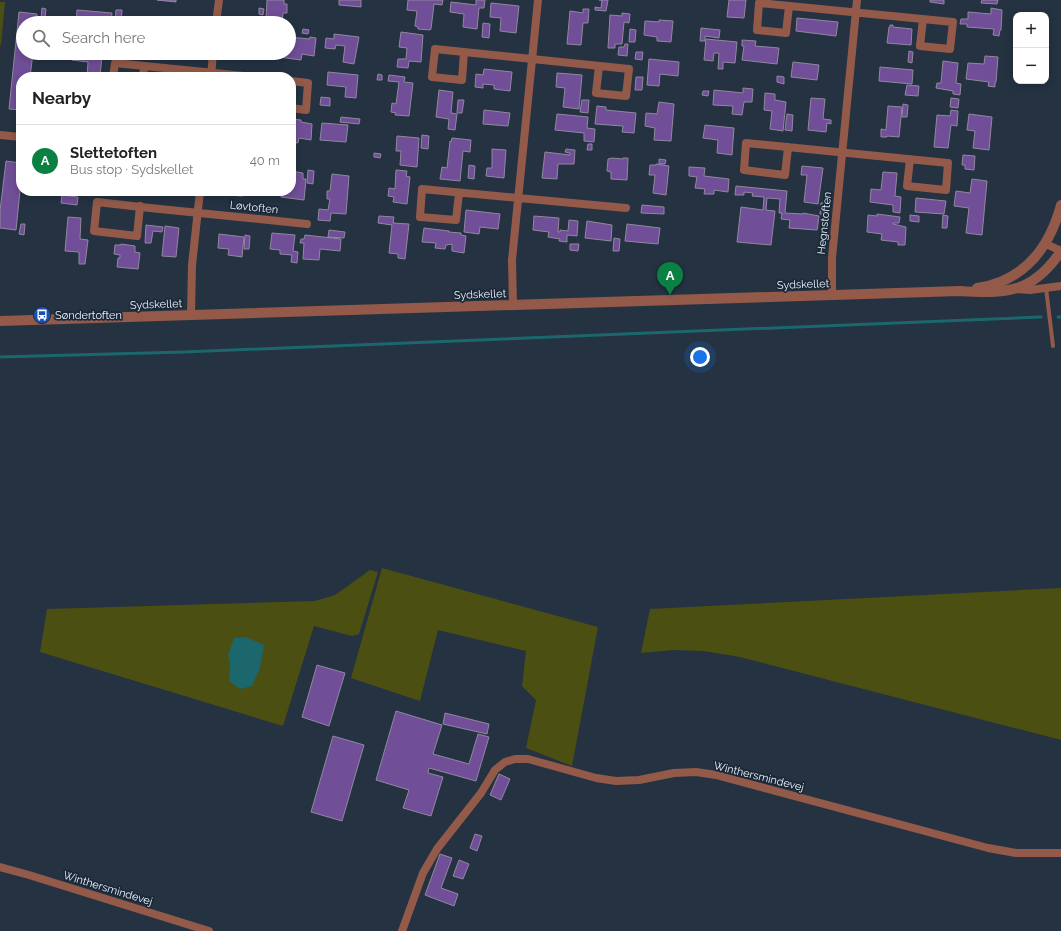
<!DOCTYPE html>
<meta charset="utf-8">
<style>
:root{--surface:#fff;--page:#f6f6f6;--text:#222;--muted:#767676;--line:#e0e0e0;--accent:#0b8043}
body{margin:0;font-family:Raleway,sans-serif;background:var(--page);color:var(--text)}
.controls{position:absolute;right:12px;top:12px;display:grid;overflow:hidden;border-radius:8px;box-shadow:0 2px 10px #0003}
.controls button{width:36px;height:36px;display:grid;place-items:center;padding:0;border:0;border-bottom:1px solid var(--line);background:var(--surface);color:var(--text);font:20px sans-serif}
.you{position:absolute;left:700px;top:357px;width:14px;height:14px;margin:-10px;border:3px solid #fff;border-radius:50%;background:#1a73e8;box-shadow:0 0 0 6px #1a73e833}
.badge{display:grid;place-items:center;width:26px;height:26px;border-radius:50%;background:var(--accent);color:#fff;font-size:13px;font-weight:700}
.pin{position:absolute;translate:-50% -33px;filter:drop-shadow(0 1px 2px #0008)}
.pin::after{content:'';position:absolute;top:21px;width:14px;height:12px;background:inherit;clip-path:polygon(0 0,100% 0,50% 100%)}
.list{margin:0;padding:0;list-style:none}
h2{display:flex;justify-content:space-between;align-items:center;height:52px;margin:0;padding:0 16px;font-size:17px}
h2 small{font-size:13px;font-weight:400;color:var(--muted)}
.list li{display:grid;grid-template-columns:26px 1fr auto;gap:12px;align-items:center;box-sizing:border-box;height:72px;padding:0 16px;border-top:1px solid var(--line)}
.list b{display:block;font-size:15px;white-space:nowrap}
.list p{margin:0;font-size:13px;white-space:nowrap;color:var(--muted)}
.list em{font-size:13px;font-style:normal;color:var(--muted)}
.icon{flex:none;width:22px;height:22px;fill:none;stroke:currentColor;stroke-width:2;stroke-linecap:round;stroke-linejoin:round}
.map{position:relative;flex:none;width:1061px;height:931px;overflow:hidden}
.search{position:absolute;background:var(--surface);box-shadow:0 2px 10px #0003;left:16px;top:16px;width:280px;height:44px;display:flex;align-items:center;gap:10px;box-sizing:border-box;padding:0 14px;border-radius:22px;color:var(--muted);font-size:15px}
.panel{position:absolute;background:var(--surface);box-shadow:0 2px 10px #0003;left:16px;top:72px;width:280px;height:124px;border-radius:16px}
.map>svg:first-child{display:block}
.green{fill:#4b4f11}
.water{fill:#1c676b}
.lines{fill:none;stroke-linecap:round;stroke-linejoin:round}
.stream{stroke:#1c676b;stroke-width:3}
.building{fill:#714f98;stroke:#90889e}
.service{stroke:#935a49;stroke-width:4}
.minor{stroke:#935a49;stroke-width:8}
.tertiary{stroke:#935a49;stroke-width:10}
.labels{text-anchor:middle;stroke-width:3.5;stroke-linejoin:round;paint-order:stroke}
.street-label{font-size:11px;fill:#eaf3fe;stroke:#1b2837}
.poi-label{font-size:11px;fill:#eaf3fe;stroke:#1b2837;text-anchor:start}
</style>
<div class="map">
<svg width="1061" height="931" viewBox="0 0 1061 931">
<rect width="100%" height="100%" fill="#243242"/>
<path class="green" d="M0,2H5L1,45H0Z
M382,568L598,627L572,766L526,748L536,700L522,686L526,651L438,630L420,701L351,678Z
M370,570L378,572L359,634L352,636L314,626L283,726L40,652L47,609L315,601L335,595Z
M1061,588V740L740,657L704,651L674,650L641,653L650,609Z"/>
<path class="water" d="M246,637L264,645L260,668L252,686L240,689L229,681L230,664L228,655L234,638Z"/>
<g class="lines">
<path class="stream" d="M1058,317H1061
M0,357L184,352L1041,317"/>
</g>
<path class="building" d="M157,0H176V2Z
M267,0H284V4H287V13H283L282,23L266,20Z
M339,0H361V7L339,5Z
M408,0H443L442,5L434,4L431,29L430,30L418,29V27L415,26L417,11L407,10Z
M476,0H485L484,8H479L477,29L463,27L464,14L450,12L451,2L476,5Z
M599,0H608L606,11L595,10V7L601,8L602,0Z
M729,0H746L744,18L727,17Z
M930,0H944V4L930,2Z
M982,0H998L997,4L981,3Z
M491,3L519,6L516,33L500,31L501,18L490,17Z
M42,8L46,9L45,18H41Z
M259,8L264,9L263,15L259,14Z
M991,8L1002,10L1001,30H1000L999,36L993,35L994,29L967,27V24H960L961,19H968V12L991,14Z
M583,9H589L588,23H583L581,45L567,44L570,11L583,13Z
M77,10L112,13L111,23H94L95,18L87,17L86,23H76Z
M116,10H122L121,23H115Z
M19,12L37,14L36,23H23V53H33L30,77H21V110L9,109Z
M622,13L630,14L629,23L624,22L622,44H615V48H608L610,15L622,16Z
M157,17L164,18L163,23H157Z
M797,18L838,22L836,36L796,31Z
M659,20L673,21L671,42L657,41V37L644,35L645,21L659,22Z
M483,23L490,24L489,38L482,37Z
M890,25H893V27L912,29L911,45L887,43L889,27H890Z
M701,28L720,30L719,38L705,36V41H700Z
M303,29L309,30L308,34L302,33Z
M630,29L636,30L635,42H629Z
M401,32L423,35L421,62L409,61L408,68L397,67L398,59H406L407,48L399,47Z
M334,34L359,37L354,64L343,62L345,46L336,45L335,49L325,48L326,38L334,39Z
M289,37L310,39V37L316,38L314,56L302,54L301,60L279,57V53H289Z
M706,39L737,42L735,63L723,62V69H718L719,53H714L713,61L704,60Z
M742,40L756,41L755,46L779,48L777,64L742,60L744,46H742Z
M625,44H628L627,56L618,55L619,47H624Z
M909,51L913,52L912,63L908,62Z
M636,52H643L642,60L635,59Z
M72,53H110V56L102,55L100,77H87L88,62L72,60Z
M148,53H154V58L148,57Z
M161,53H195V56Z
M245,53H259V56L245,55Z
M985,56L998,57L996,82H995V87L988,86L989,82L966,79L968,63L984,64Z
M649,59L679,62L678,76L660,74L659,86L647,85Z
M943,61L958,63L956,83L961,84L960,95L953,94V91L936,88L937,83H941Z
M793,62L819,65L817,80L791,77Z
M880,67L913,70L912,84L879,81Z
M484,69L512,72L510,91L494,89V85L483,84V88L475,87L476,74L483,75Z
M328,72L358,75L356,98L345,97L346,87L327,85Z
M557,73L582,75L579,109L563,107L565,88L556,87Z
M378,74L382,75V80H377Z
M389,75L405,77L404,82L413,83L409,116L395,115L396,113L391,112L392,103L396,104L399,82L388,81Z
M777,76L784,77V84L777,82Z
M636,77H643L642,90H635Z
M907,85L919,86L918,96L905,95Z
M743,88L753,89L752,102H744L742,115L732,114L733,106L713,105L714,90L743,93Z
M439,90L453,92L451,113L457,114L455,130L448,129L449,119L436,117Z
M703,91H709L708,96L702,95Z
M765,93L775,94V100L786,102L783,131L770,129L772,111L764,110Z
M321,97L330,98V106L320,105Z
M811,98L825,99L823,119L831,120V124L827,123L826,132L808,130Z
M951,98L959,99L958,108L950,107Z
M458,100H464L462,113H457Z
M582,100H589L588,113L580,112Z
M659,102L674,104L671,141L654,140L655,128L645,126L646,113L657,114Z
M903,104L908,105L907,117H902Z
M597,106L606,107V110L636,113L634,133L622,132L623,126L595,124Z
M888,106L902,107L899,137L887,136V137H881V129L886,130Z
M484,110L510,113L508,126L483,124Z
M951,110L958,111L957,126L951,125L948,148L934,147L937,115L950,116Z
M557,114L588,117L587,128L595,129L594,142L584,141V133L555,130Z
M787,114L793,115L792,131L785,130Z
M969,114L992,117L989,150L973,148L975,131L967,130Z
M341,117L360,119L359,124L340,122Z
M291,119L301,120V122L312,124L311,140L299,138L298,143L291,142Z
M322,123L348,125L346,142L320,140Z
M705,125L734,128L732,155L717,153L718,140L703,138Z
M422,135L429,136L428,149L421,148Z
M397,136L419,138L417,167L400,165L401,151H396Z
M452,138L471,140L470,152L463,151L460,181L440,179L442,167L447,168L450,141L451,142Z
M588,144H592V150H587Z
M492,149L506,150L504,178L486,176L487,168H492Z
M566,149L575,150L574,164H558L557,179L542,178L545,152L570,155V153L565,152Z
M374,153L381,154L380,158L374,157Z
M963,155L975,156L974,170L965,169V165H962Z
M612,158L623,159V158H628L627,180L611,179V172L607,171L608,159Z
M659,159L666,160L665,164H659Z
M6,161L21,163V181L16,230L0,228V211Z
M656,164L669,166L666,195L653,193L655,175H649L650,165H656Z
M469,165L475,166L474,179L468,178Z
M802,166L823,168L818,204L804,202L807,175H801Z
M689,167L705,168L704,176L729,179L728,192L714,190V194H704L705,189L695,188L697,177L689,176Z
M308,170L314,171L313,184L307,183Z
M396,170L407,171L406,176L410,177L407,204L393,202L394,197L388,196L389,188L395,189Z
M291,171L303,173V179H306L304,200L281,197L282,191H291Z
M883,172L897,173L895,196L901,197L900,213L893,212V205L870,202L871,189L881,190Z
M332,174L349,176L346,214L331,213L330,221L318,220L319,209L328,210L330,199H327V191H330Z
M972,179L987,181L982,235L966,233L969,208L954,206L956,191L970,193Z
M736,186L787,191L785,213L803,214V213L819,216L817,230L789,228L790,220L781,219L782,213H779L780,199L767,198L766,210L775,211L771,245L737,242L741,207L763,210L764,197L752,196L753,193L744,192V195H735Z
M228,191H244L243,196L228,195Z
M62,195L78,197L77,205L61,203Z
M916,198L946,201L944,214L915,212Z
M821,203H826L825,215L820,214Z
M642,205L664,207V214L641,213Z
M466,210L500,214L498,229L480,227L479,234L464,232Z
M877,214L900,217L899,223H893V224L906,227L905,245H898V242L881,240L882,234L867,232L868,215L877,216Z
M910,215L919,216V222L910,221Z
M943,215L948,216L947,228H942Z
M379,216L394,217L393,223L409,224L405,259L398,258V254L389,253L392,225L378,223Z
M534,216L559,218L558,232H560V230L568,231L569,220L578,221L577,236L567,235V242L559,241L560,239L548,237L549,232L533,230Z
M68,217L81,218L80,239L88,240L85,264H79V252L65,251Z
M587,221L612,225L611,241L585,238Z
M21,224H25L24,235L19,234Z
M627,224L660,228L658,244L625,241Z
M146,225L163,227L162,232L153,231L151,243H145Z
M165,226L179,228L176,257L162,256Z
M424,228L449,231V232L461,233V235L466,236L464,253L452,251V244L446,245L445,249L435,248L436,243L422,242Z
M329,230L345,232L344,238L328,237Z
M272,233L295,235L293,251L298,252L297,263L291,262L292,255L280,254V250L270,249Z
M219,234L244,237L242,257L228,255L229,249L218,248Z
M245,235L250,236L249,249H244Z
M305,235L341,239L340,251L320,249L319,260L303,259L304,243H300L301,239H304Z
M614,238L620,239L619,251H613Z
M121,244L135,246V252L140,253L138,269L117,267L118,258H120V255L114,254L115,245H121Z
M570,244H579L578,251L570,250Z
M317,665L345,673L329,726L302,717Z
M396,711L442,725L433,754L469,764L478,734L489,737L476,781L429,768L428,773L443,777L431,816L403,808L409,790L376,780Z
M445,713L489,724L487,734L443,724Z
M333,736L364,745L342,821L311,812Z
M499,774L510,779L501,800L490,795Z
M475,834L482,836L477,851L470,848Z
M440,854L452,858L441,888L458,894L454,906L425,895Z
M459,860L469,864L463,879L453,876Z"/>
<g class="lines">
<path class="service" d="M1046,288L1053,346"/>
<path class="minor" d="M789,6L786,33L757,30L759,3L953,22L950,49L920,46L923,19
M216,23L219,0
M464,52L462,80L432,77L435,49L629,69L626,96L596,93L599,66
M113,77L115,63L254,77
M143,77L144,66
M211,77L213,53
M291,81L308,83L306,110L291,108
M0,135L21,137
M788,147L785,175L744,170L746,143L948,163L946,190L907,186L910,159
M459,193L456,220L420,217L422,189L626,208
M140,206L137,236L94,231L97,202L150,208L307,224
M1046,244L1061,251
M1016,289L1030,290L1061,286
M832,295V258L857,0
M513,305L512,260L538,0
M191,315L192,265L200,191
M0,867L29,875L209,931
M402,931L423,873L437,849L481,793L495,770L505,762L515,759H528L596,778L616,781L639,780L674,773L696,772L716,775L988,848L1016,853H1061"/>
<path class="tertiary" d="M977,288C1024,281 1049,249 1061,205
M0,321L960,291C1006,294 1033,293 1061,251"/>
</g>
<defs>
<symbol id="bus-disc" viewBox="-11 -11 22 22"><circle r="9.5" fill="#1a4fb4" stroke="#1b2837"/><path d="M-5-6H5V4H4V6H2V4H-2V6H-4V4H-5ZM-3.5-4V0h7V-4ZM-3.5 1.2v1.5H-2V1.2ZM2 1.2v1.5H3.5V1.2Z" fill="#fff"/></symbol>
</defs>
<g fill-rule="evenodd">
<use href="#bus-disc" x="32" y="305" width="20" height="20"/>
</g>
<g class="labels">
<g class="street-label">
<text transform="translate(254 207) rotate(6)" y="4">Løvtoften</text>
<text transform="translate(824 223) rotate(-84)" y="4">Hegnstoften</text>
<text transform="translate(803 284) rotate(-2)" y="4">Sydskellet</text>
<text transform="translate(480 294) rotate(-2)" y="4">Sydskellet</text>
<text transform="translate(156 304) rotate(-2)" y="4">Sydskellet</text>
<text transform="translate(759 776) rotate(14)" y="4">Winthersmindevej</text>
<text transform="translate(108 888) rotate(17)" y="4">Winthersmindevej</text>
</g>
<g class="poi-label">
<text x="55" y="319">Søndertoften</text>
</g>
</g>
</svg>
<div class="controls">
<button>+</button>
<button>−</button>
</div>
<div class="you"></div>
<div class="pin badge" style="left:670px;top:295px">A</div>
<div class="search"><svg class="icon" aria-label="search" viewBox="0 0 24 24"><circle cx="10" cy="10" r="6"/><path d="M15 15l6 6"/></svg>Search here</div>
<section class="panel">
<h2>Nearby<small></small></h2>
<ul class="list">
<li><span class="badge">A</span><div><b>Slettetoften</b><p>Bus stop · Sydskellet</p></div><em>40 m</em></li>
</ul>
</section>
</div>
